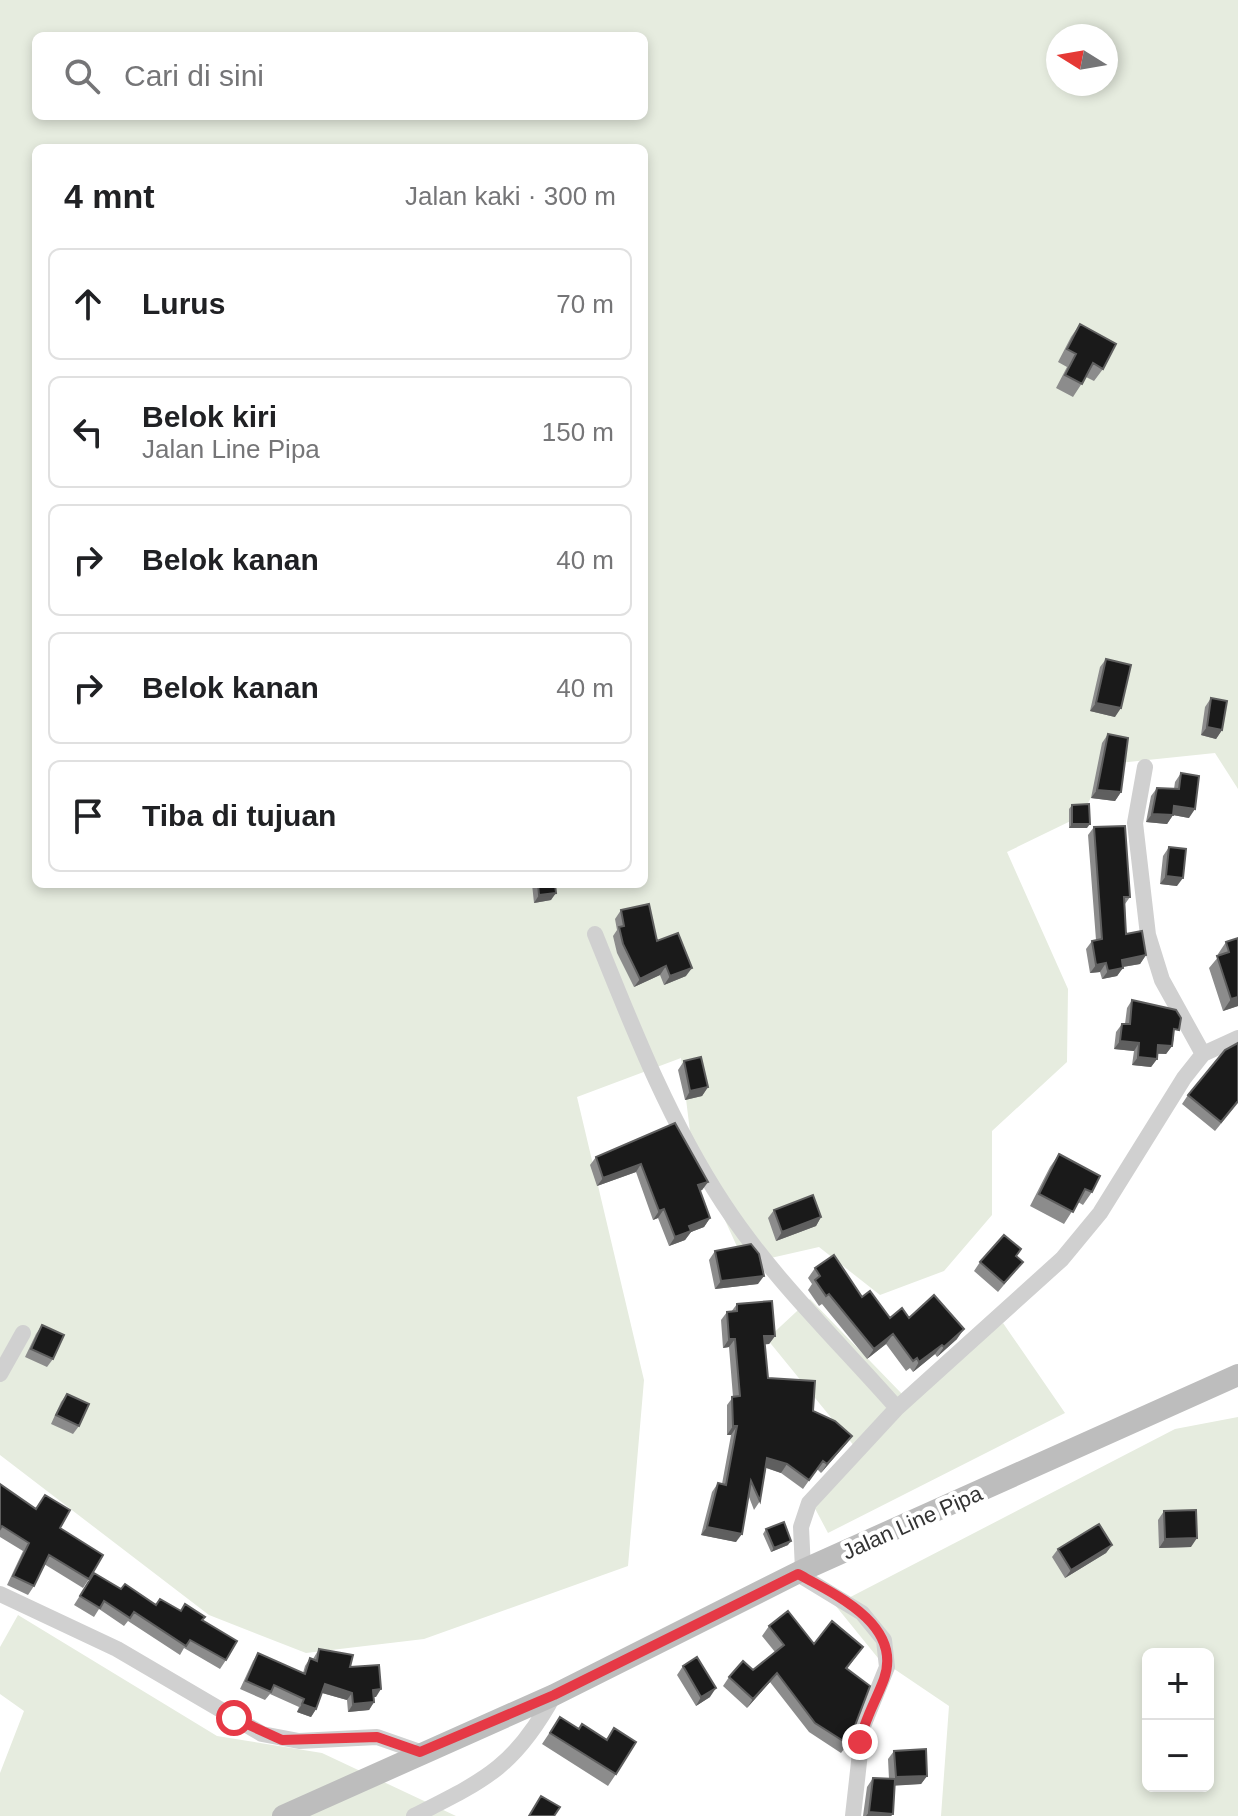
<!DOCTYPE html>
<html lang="id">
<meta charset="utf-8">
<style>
:root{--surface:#fff;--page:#f6f6f6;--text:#202124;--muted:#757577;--line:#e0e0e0}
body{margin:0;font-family:Helvetica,sans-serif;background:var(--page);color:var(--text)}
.controls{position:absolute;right:24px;bottom:24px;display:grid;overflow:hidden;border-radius:12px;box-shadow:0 4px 12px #0003}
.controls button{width:72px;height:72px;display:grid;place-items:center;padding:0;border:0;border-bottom:2px solid var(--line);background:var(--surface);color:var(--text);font:40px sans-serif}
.compass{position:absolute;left:1046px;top:24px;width:72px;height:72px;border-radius:50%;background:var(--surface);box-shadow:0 4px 12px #0003;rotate:281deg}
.stop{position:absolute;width:24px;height:24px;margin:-18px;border:6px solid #e63946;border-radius:50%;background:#fff}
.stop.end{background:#e63946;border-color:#fff;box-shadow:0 2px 8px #0008}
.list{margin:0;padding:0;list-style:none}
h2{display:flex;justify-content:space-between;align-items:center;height:104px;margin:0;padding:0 32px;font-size:34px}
h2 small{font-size:26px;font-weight:400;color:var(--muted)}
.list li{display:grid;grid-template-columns:52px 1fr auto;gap:24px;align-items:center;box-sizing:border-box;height:112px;margin:0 16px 16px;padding:0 16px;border:2px solid var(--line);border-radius:12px}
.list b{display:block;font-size:30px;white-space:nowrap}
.list p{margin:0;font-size:26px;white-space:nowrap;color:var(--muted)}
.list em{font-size:26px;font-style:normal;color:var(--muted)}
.icon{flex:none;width:44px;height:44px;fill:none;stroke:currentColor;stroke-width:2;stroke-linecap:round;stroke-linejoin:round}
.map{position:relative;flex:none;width:1238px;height:1816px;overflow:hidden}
.search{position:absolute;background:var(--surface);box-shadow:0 4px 12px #0003;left:32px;top:32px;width:616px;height:88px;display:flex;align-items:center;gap:20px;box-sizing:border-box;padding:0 28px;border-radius:12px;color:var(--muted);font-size:30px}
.panel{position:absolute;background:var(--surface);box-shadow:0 4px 12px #0003;left:32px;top:144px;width:616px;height:744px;border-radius:12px}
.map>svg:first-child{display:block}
.green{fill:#e6ecdf;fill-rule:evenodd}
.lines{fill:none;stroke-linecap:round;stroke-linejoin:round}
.minor{stroke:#d0d0d0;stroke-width:16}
.secondary{stroke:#bdbdbd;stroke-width:22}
.wall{fill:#8c8c8c}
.shaded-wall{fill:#5f5f5f}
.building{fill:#1a1a1a;stroke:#5f5f5f;stroke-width:2}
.route{stroke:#e63946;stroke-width:10}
.labels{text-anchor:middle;stroke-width:8;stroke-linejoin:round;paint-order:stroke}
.street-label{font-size:22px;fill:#333;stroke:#fff}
</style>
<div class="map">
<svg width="1238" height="1816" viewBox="0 0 1238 1816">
<rect width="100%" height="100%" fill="#fff"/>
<path class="green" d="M0,0H1238V789L1215,753L1109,764L1081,816L1007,852L1068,989L1067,1062L992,1131V1215L944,1271L880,1295L819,1247L745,1264L692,1148L681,1058L577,1097L644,1380L628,1566L424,1639L306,1653L209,1615L0,1455ZM36,36H644V116H36ZM1058,36H1106V84H1058ZM36,148H644V884H36Z
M810,1299L902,1394L1003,1323L1065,1413L828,1533L810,1499L855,1447L767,1339Z
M1238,1417V1816H941L949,1706L878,1658L835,1605L1175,1429ZM1148,1654H1208V1786H1148Z
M18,1615L217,1736L322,1753L456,1816H0V1773L24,1711L0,1694V1647Z"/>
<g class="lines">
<path class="minor" d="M1145,767L1135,823L1148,935L1162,980L1203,1054
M595,934C632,1026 668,1119 723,1203C772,1278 838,1341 897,1408
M0,1374L23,1333
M803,1570L801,1527L809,1503L897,1408L1062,1259L1100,1213L1184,1078L1203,1054L1238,1038
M798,1574L862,1613L884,1640L887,1667L863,1726L853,1816
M0,1594L117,1649L262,1734L299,1741L377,1737L420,1752
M414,1816C485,1780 515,1767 554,1695"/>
<path class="secondary" d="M283,1816L554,1695L803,1570L1238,1375"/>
</g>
<path class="wall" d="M1080,324L1103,369L1094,381L1086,377L1073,397L1056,388L1067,367L1058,362L1071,337Z
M1106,659L1115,717L1090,711L1100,667Z
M1211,698L1222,730L1216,739L1201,735L1205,707Z
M1108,734L1121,792L1115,801L1091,798L1102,743Z
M1181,773L1189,818L1173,815L1167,824L1146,822L1151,796L1157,788L1174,789L1175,782Z
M1072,805L1087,828H1069V809Z
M1094,827L1130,897L1125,904L1126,934L1146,955L1140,964L1123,967L1117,976L1102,979L1100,972L1090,973L1086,949L1092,941L1096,940L1088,835Z
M1169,847L1177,886L1160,884L1163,856Z
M532,884H555L551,900L534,903Z
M621,910L657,941L686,976L664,985L660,975L634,987L617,953L613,936L617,930L615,919Z
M1238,938V1006L1223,1011L1209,968L1219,956L1218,954L1226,942Z
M1132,1000L1174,1038L1172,1046L1166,1054H1158L1157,1059L1151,1067L1132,1065L1134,1051L1114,1049L1116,1032L1122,1024H1125L1127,1008Z
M1238,1043V1103L1215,1131L1182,1104L1188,1095Z
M684,1061L708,1087L702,1096L685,1100L678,1070Z
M675,1123L708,1182L702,1190L700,1191L710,1218L704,1227L691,1232L685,1240L669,1246L658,1218L653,1220L636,1172L597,1186L590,1165L596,1157Z
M1059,1154L1092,1192L1083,1205L1078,1202L1064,1224L1030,1206L1050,1167Z
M774,1210L821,1217L816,1226L776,1241L768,1218Z
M1021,1249L1016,1256L1023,1262L998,1292L974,1271L980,1262Z
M715,1251L758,1284L715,1289L709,1260Z
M815,1268L862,1297L890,1318H909L957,1339L937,1357L935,1354L913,1372L910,1368L906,1371L886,1344L867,1359L822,1304L819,1306L808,1290L812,1284L808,1278Z
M737,1304L775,1336L769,1344H764L768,1378L813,1411L852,1436L821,1473L817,1469L803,1489L781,1473L766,1468L760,1501L754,1510L749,1497L736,1542L701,1535L712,1492L718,1483L722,1484L731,1435H727V1405L733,1397L729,1347L723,1348L721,1320L727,1312H731Z
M42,1325L53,1359L47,1367L25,1357L36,1334Z
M67,1394L79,1426L73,1434L51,1424L61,1402Z
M0,1484L36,1509L45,1495L60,1528L89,1579L83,1588L44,1564L34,1586L28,1595L7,1585L23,1551L0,1537Z
M1164,1511L1191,1547L1159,1548L1158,1520Z
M766,1529L788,1545L771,1552L763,1534Z
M1112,1545L1106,1553L1065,1578L1052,1557L1058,1549Z
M94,1573L121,1589L155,1605L180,1611L202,1620L226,1660L220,1669L184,1648L180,1655L128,1621L124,1626L99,1609L94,1617L74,1605Z
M769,1626L814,1644L863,1647L847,1669L848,1744L841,1753L809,1732L770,1682L747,1708L723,1686L729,1677L753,1670L775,1652L762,1636Z
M319,1649L350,1667L376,1697H374V1702L369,1710L348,1712L347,1700L322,1693L316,1709L311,1717L297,1712L299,1707L270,1694L265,1700L240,1689L253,1661L258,1653L303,1673L305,1666L310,1658L313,1659Z
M683,1666L710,1697L696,1706L677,1675Z
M560,1717L579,1729L606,1740L614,1728L616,1774L608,1786L542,1744Z
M894,1751L927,1776L921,1784L895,1785L893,1814L891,1816H863L867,1787L873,1778L889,1779L888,1759Z"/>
<path class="shaded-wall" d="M1096,703L1121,708L1115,717L1090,711Z
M1207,727L1222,730L1216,739L1201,735Z
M1097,790L1121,792L1115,801L1091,798Z
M1174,806L1195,809L1189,818L1173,815L1167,824L1146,822L1152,814Z
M1072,824H1090L1087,828H1069Z
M1166,876L1183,878L1177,886L1160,884Z
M556,893L551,900L534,903L539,895Z
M1146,955L1140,964L1116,968L1122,960Z
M1106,963L1100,972L1090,973L1096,965Z
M666,966L660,975L634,987L640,979Z
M692,968L686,976L664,985L670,976Z
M1123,968L1117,976L1102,979L1108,971Z
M1238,997V1006L1223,1011L1231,999Z
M1120,1041L1139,1043L1134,1051L1114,1049Z
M1158,1045L1172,1046L1166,1054L1153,1053Z
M1138,1057L1157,1059L1151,1067L1132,1065Z
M708,1087L702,1096L685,1100L690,1091Z
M641,1164L636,1172L597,1186L603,1178Z
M708,1182L702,1190L692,1193L698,1185Z
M664,1209L658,1218L653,1220L659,1211Z
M821,1217L816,1226L776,1241L782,1232Z
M710,1218L704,1227L691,1232L685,1240L669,1246L675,1237L689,1226Z
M764,1276L758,1284L715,1289L721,1281Z
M964,1329L957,1339L937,1357L944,1347Z
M893,1334L886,1344L867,1359L874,1349Z
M764,1336H775L769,1344L758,1345Z
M729,1339H735L729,1347L723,1348Z
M942,1345L935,1354L913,1372L919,1362Z
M733,1426H737L731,1435H727Z
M852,1436L846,1444L821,1473L827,1464Z
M767,1458L787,1464L781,1473L761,1466Z
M707,1527L742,1534L736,1542L701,1535Z
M1197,1538L1191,1547L1159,1548L1165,1539Z
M791,1541L788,1545L771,1552L774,1548Z
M1112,1545L1106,1553L1065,1578L1071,1570Z
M777,1673L770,1682L747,1708L753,1699Z
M325,1684L352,1693L347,1700L319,1692Z
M716,1688L710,1697L696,1706L701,1697Z
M381,1689L376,1697H368L373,1690Z
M374,1702L369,1710L348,1712L353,1704Z
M302,1704L316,1709L311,1717L297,1712Z
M927,1776L921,1784L890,1786L896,1777Z
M869,1812L893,1814L891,1816H866Z"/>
<path class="building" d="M1080,324L1116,344L1103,369L1093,363L1082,384L1065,375L1076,354L1067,349Z
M1106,659L1131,665L1121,708L1096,703Z
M1211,698L1227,701L1222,730L1207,727Z
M1108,734L1128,738L1121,792L1097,790Z
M1181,773L1199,776L1195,809L1174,806L1173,815L1152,814L1157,788L1179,789Z
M1089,804L1090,824H1072V805Z
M1125,826L1130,897H1124L1126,934L1142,931L1146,955L1122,960L1123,968L1108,971L1106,963L1096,965L1092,941L1102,939L1094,827Z
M1169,847L1186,849L1183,878L1166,876Z
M538,884H555L556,893L539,895Z
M649,904L657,941L678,933L692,968L670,976L666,966L640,979L623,944L619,927L624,926L621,910Z
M1238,938V997L1231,999L1217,956L1229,952L1226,942Z
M1132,1000L1176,1010L1181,1018L1179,1030L1174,1029L1172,1046L1158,1045L1157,1059L1138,1057L1139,1043L1120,1041L1122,1024H1130Z
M1238,1043V1101L1221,1122L1188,1095L1225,1050Z
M701,1057L708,1087L690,1091L684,1061Z
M675,1123L708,1182L698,1185L710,1218L689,1226L691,1231L675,1237L664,1209L659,1211L641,1164L603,1178L596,1157Z
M1059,1154L1100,1176L1092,1192L1085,1189L1073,1212L1039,1194Z
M813,1195L821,1217L782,1232L774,1210Z
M1004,1235L1021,1249L1016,1256L1023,1262L1004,1283L980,1262Z
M751,1244L759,1254L764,1276L721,1281L715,1251Z
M834,1255L862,1297L870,1291L890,1318L902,1308L909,1318L934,1295L964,1329L944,1347L942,1345L919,1362L917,1358L913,1361L893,1334L874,1349L829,1294L826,1296L815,1280L820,1276L815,1268Z
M772,1301L775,1336H764L768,1378L815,1381L813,1411L835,1421L852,1436L827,1464L823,1461L809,1480L787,1464L767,1458L760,1501L751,1481L742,1534L707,1527L718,1483L726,1485L737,1426H733L732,1397L740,1396L735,1339H729L727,1312L737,1311V1304Z
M42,1325L64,1335L53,1359L31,1349Z
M67,1394L89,1404L79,1426L56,1415Z
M0,1484L36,1509L45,1495L70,1510L60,1528L103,1555L89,1579L49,1555L34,1586L13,1576L29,1543L2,1526L0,1529Z
M1196,1510L1197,1538L1165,1539L1164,1511Z
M784,1522L791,1541L774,1548L766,1529Z
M1099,1524L1112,1545L1071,1570L1058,1549Z
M94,1573L121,1589L125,1584L156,1605L160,1599L181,1611L185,1604L205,1617L202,1620L237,1641L226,1660L190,1640L186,1646L134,1612L130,1618L104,1601L100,1608L80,1596Z
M788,1611L814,1644L832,1621L863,1647L846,1668L870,1686L848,1744L815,1723L777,1673L753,1699L729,1677L743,1661L753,1670L784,1645L769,1626Z
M319,1649L353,1655L350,1667L379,1665L381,1689L373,1690L374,1702L353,1704L352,1693L325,1684L316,1709L302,1704L304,1699L274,1685L271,1692L246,1681L258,1653L305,1674L310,1658L317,1661Z
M697,1657L716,1688L701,1697L683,1666Z
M560,1717L579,1729L582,1724L607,1740L614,1728L636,1742L616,1774L550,1733Z
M926,1749L927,1776L896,1777L894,1751Z
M873,1778L895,1779L893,1814L869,1812Z
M541,1796L560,1807L554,1816H529Z"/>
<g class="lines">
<path class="route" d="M234,1718L282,1740L377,1737L420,1752L554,1695L798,1574C835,1594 903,1625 884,1679C876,1701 864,1720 860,1742"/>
</g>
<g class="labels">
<g class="street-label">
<text transform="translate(912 1522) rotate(-24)" y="8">Jalan Line Pipa</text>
</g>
</g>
</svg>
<div class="controls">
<button>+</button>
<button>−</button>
</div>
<svg class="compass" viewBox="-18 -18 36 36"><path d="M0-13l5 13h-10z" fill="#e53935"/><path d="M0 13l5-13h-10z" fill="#757577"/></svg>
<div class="stop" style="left:234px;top:1718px"></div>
<div class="stop end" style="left:860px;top:1742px"></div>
<div class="search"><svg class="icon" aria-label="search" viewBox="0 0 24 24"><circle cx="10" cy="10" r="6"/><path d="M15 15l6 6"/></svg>Cari di sini</div>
<section class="panel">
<h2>4 mnt<small>Jalan kaki · 300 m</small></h2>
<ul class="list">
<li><svg class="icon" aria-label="ahead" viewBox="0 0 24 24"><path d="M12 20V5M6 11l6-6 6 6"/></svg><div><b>Lurus</b></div><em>70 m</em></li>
<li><svg class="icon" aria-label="left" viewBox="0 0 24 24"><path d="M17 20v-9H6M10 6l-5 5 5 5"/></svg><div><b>Belok kiri</b><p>Jalan Line Pipa</p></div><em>150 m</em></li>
<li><svg class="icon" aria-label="right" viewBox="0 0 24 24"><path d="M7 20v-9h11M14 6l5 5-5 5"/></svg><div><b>Belok kanan</b></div><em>40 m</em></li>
<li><svg class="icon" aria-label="right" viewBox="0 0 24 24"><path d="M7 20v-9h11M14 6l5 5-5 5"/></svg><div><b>Belok kanan</b></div><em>40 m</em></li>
<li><svg class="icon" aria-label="arrive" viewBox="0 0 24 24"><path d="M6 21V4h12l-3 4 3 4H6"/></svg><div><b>Tiba di tujuan</b></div></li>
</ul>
</section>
</div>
